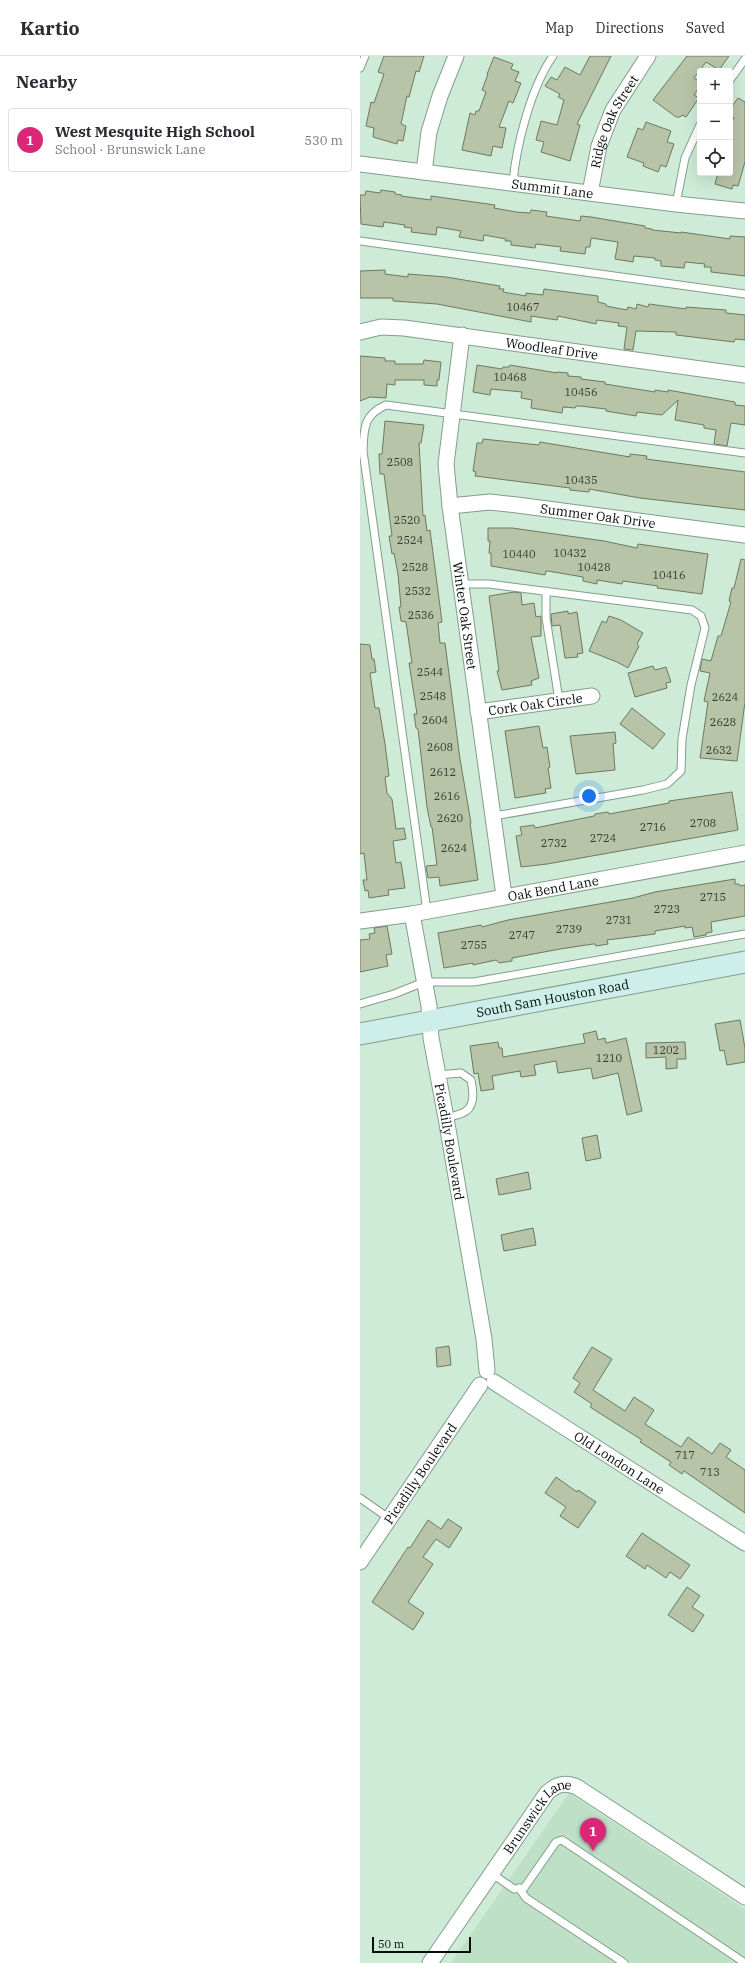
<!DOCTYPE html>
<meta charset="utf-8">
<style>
:root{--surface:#fff;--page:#f2f2f3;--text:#2b2b33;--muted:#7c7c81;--line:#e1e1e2;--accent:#db2777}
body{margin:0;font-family:"IBM Plex Serif",serif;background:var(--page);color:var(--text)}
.controls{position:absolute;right:12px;top:12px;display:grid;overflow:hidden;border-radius:4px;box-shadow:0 4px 16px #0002}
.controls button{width:36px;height:36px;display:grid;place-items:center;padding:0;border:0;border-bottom:1px solid var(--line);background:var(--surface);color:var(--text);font:20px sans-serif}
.scale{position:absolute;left:12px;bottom:10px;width:99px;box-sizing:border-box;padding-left:4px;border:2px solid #050e08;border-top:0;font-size:11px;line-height:14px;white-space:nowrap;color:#050e08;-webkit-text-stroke:3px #ceebd7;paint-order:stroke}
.you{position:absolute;left:229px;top:740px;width:14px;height:14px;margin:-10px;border:3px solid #fff;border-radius:50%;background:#1a73e8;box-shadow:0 0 0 6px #1a73e833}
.badge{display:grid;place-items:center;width:26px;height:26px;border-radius:50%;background:var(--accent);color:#fff;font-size:13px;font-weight:700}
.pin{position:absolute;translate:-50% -33px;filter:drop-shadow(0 1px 2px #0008)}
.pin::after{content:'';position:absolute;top:21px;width:14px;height:12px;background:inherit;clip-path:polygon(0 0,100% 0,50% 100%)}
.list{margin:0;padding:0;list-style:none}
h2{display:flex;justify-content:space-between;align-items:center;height:52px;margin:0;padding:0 16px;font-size:17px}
h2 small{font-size:13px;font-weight:400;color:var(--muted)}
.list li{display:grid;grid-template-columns:26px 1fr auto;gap:12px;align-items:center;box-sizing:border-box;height:64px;margin:0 8px 8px;padding:0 8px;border:1px solid var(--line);border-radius:4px}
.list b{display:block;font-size:15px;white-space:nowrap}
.list p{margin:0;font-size:13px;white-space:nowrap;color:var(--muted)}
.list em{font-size:13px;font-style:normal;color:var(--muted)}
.icon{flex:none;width:22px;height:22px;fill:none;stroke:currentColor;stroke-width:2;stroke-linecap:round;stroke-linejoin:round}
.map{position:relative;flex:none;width:385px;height:1907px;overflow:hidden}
header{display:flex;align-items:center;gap:24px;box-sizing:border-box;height:56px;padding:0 20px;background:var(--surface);border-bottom:1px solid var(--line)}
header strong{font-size:19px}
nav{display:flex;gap:22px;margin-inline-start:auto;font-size:14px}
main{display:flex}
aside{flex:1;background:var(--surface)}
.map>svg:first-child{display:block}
.built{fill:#bde0c7}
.building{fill:#b8c4a8;stroke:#6e795f}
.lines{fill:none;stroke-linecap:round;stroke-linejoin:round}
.lane-casing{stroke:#839d8b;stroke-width:9}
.street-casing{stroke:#839d8b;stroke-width:17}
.secondary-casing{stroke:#839d8b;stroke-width:23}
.lane{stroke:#fff;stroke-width:7}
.street{stroke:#fff;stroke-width:15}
.secondary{stroke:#cdeee9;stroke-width:21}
.labels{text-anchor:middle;stroke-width:3.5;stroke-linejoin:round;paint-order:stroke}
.number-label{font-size:11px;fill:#323c30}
.street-label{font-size:13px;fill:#050e08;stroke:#ceebd7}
</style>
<header>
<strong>Kartio</strong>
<nav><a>Map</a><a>Directions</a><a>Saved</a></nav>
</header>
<main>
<aside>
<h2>Nearby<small></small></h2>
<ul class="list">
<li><span class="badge">1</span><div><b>West Mesquite High School</b><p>School · Brunswick Lane</p></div><em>530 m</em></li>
</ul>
</aside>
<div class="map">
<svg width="385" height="1907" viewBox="0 0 385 1907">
<rect width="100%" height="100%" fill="#ceebd7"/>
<path class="built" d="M209,1737L385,1853V1907H91Z"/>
<path class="building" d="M24,0H64L59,16L56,15L49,41L47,40L41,68L46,70L43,85L38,84L37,88L13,81L14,72L6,70L11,46L14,47L24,18L18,16Z
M230,0H251L217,68L220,69L210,105L181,96L184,86L176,84L181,65L197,69L204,44L198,41L200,38L185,30L191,21L197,24L205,11L220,19Z
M327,0H369L359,14L346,6L334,22L340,26V30L334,39L339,42L326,61L322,59L320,61H316L293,44Z
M134,1L153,8L151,13L159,16L155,25L161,27L153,47L149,45L139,71L146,72L142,92L133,90L131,100L102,94L110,57L115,59L116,55H119L126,36L122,34L128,18H127Z
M378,42L385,46V106L378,130L373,129L372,133L355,128L358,117H370V68L374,62L370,59V53Z
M286,66L311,75L307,86L314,88L306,111L301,109L298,116L283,110L284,107L267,101L278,72L283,74Z
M21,134L35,136V138L42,139L41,140L71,144V140L135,149L134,152L156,156L170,157L171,154L187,156L186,160L220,165L221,160L231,161L285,170V172L292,173V174L321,177V176L370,183V180L385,181V220L351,216V211H344L345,208L325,206L324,212L301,210V205L295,204V202L274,200L273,206L255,203L258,186L231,182L230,191H226L225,198L200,195L201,191L176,188L175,192L151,189V185H145L146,183L124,179L123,185L99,181L101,175L77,171L76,179L51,176L52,172L44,171L45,169L24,166L23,171L1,168L0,139H5L6,135L20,137Z
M25,214V218L48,221V218L86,221L140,230L139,233H144L143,236L166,240V237L183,239L184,233L238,240V246L246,248V250L267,254L268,251L276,253L277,248L288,251L289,248L326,253V251L366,254V257L385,259V284L375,283L374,286L316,279V276L276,275L273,294L264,293L267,271L258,270L259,267L237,264L236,268L198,260L197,264L171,260V266L77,248L33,245V242H0V215Z
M0,300L25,302V305H35V308H63L64,304L81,306L79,324H77V330L64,329V324H35V329L27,328L26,342L10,341L0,345Z
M117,309L142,313L143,311H149L150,309L197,317V316L208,317V320L221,321V323L245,326V328L295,336V334L308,336V334L375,346V349L385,350V369L371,367L367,390L354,388L356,374L344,372V369L315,364L318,344L302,359L277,356L276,360L246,355V353L220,350H216L215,352L203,351L202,357L171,352L172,344L161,342L162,336L131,333L130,339L113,336Z
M25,365L64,369L61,387H59L63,460L65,459L67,475L70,474L82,566L78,567L80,587H85L100,703L111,767H110L118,824L80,830L79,821L68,822L66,810L77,809L72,771H71L67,751L58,673L56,672L54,658H57L49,607H52L46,566L41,565L39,551H41L38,518L34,497L32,498L29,480H32L24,418H20L19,398H22Z
M123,383L179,389L180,386L270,401V398L287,400L286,403L385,416V454L280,442L229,433V436L210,434V432L115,420L116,416L113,415L117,387H122Z
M128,472H152L244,485L277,492L278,488L348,498L342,538L297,532L298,530L263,525L262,528L237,524V528L223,525V521L188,515H186L185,519L131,510V497H129L130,485H128Z
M381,503L385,504V646L377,705L340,702L348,646L344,645L350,617L340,615L342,603L351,605L358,580H361L371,546L369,545L372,532H374Z
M154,536L161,537L162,549L174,547L176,561L181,560V580L171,581L179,622L171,625L172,629L142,634L137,615H139L129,540Z
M208,555V558L217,556L223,597L217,598L218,601L205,602L200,569L192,570L191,558Z
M249,560L261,564L283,577L277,588L279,590L268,612L257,606L229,595L242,565L246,567Z
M0,588L10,589L12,603H14L16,616L10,617L15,652H19L25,688L29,720L25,721L27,737L32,743L36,773L44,772L46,783L33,785L36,807L41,806L45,832L28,834L29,839L9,842L8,834L5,835L3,824H7L4,797L0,798Z
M293,610L295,614L306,611L311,626L306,627L307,632L275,641L268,617Z
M272,652L305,678L293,693L260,668Z
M179,670L183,692L187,691L190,711L188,712L191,732L185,733L186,737L155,742L145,675Z
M255,676L256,687L253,688L255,714L216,718L210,680Z
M372,736L378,774L187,808L161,811L156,780L162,779L160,771L174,769L175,772L234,760L235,758L248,756L249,758L309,747V745Z
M375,823V828H379L380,830L385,829V860L351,866L352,876L346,877V879L334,881L332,871L325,872V870L295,875V878L247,884L248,888L236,890L235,888H233L200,893L152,902V905L139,907L136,904L113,909V907L84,912L78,877L121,869L122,871L148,864L273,842L295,836Z
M27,870L32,898L26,899L28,910L0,916V884L10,883L9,878L15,877L14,872Z
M380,964L385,992V1006L367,1009L364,994L360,995L355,968Z
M236,975L238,984L245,982L246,987L266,982L282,1055L267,1059L258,1017L233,1023L231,1012L198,1017L196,1005L174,1009L176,1019L161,1021L160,1015L132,1020L134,1033L121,1035L118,1017L114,1018L110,990L138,986L139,992H142L143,1001L225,987L223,978Z
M325,986L326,1003H317V1012L306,1013V1001L286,1002V987Z
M237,1079L241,1102L226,1105L222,1082Z
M168,1116L171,1133L139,1139L136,1123Z
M173,1172L176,1189L144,1195L141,1179Z
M89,1290L91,1309L77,1311L76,1292Z
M232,1291L252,1303L233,1334L265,1355L274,1341L294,1354L285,1368L321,1391L328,1381L352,1398L360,1387L371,1394L366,1401L385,1414V1457L324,1415L322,1418L309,1409L311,1406L280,1386L282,1384L230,1351L232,1348L214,1336L220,1327L213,1322Z
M196,1421L217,1436L218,1434L236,1446L218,1472L200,1460L206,1451L185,1437Z
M88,1463L102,1472L89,1492L76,1483L63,1501L73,1508L48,1546L64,1557L53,1574L12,1546L48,1491L50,1492L68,1464L81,1473Z
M282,1477L330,1509L320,1523L310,1516L306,1522L287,1509L285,1513L266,1500Z
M327,1531L340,1540L332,1551L344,1559L333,1576L308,1559Z"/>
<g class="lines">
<defs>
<path id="lane" d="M0,12L5,0
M370,24L385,3
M153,127C156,90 171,31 193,0
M316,148L325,102L340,69
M0,185L385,238
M100,528H129L332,554L341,560L345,572L331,629L322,683L321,715L307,728L283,734L134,760
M186,535V562L199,644
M67,855L3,395C4,373 3,359 26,349L385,397
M0,948L34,938L64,926H114L385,878
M78,1019L101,1017L111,1024C113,1033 115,1049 106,1055C101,1059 92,1060 86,1062
M0,1442L30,1463
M131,1817L154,1833L164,1832L196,1786L202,1784L385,1907
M159,1832L166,1842L264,1907"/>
<g id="street">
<path id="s1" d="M0,108L316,148L385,155"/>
<path d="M64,116L69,76L80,40L96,0"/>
<path id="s2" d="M230,137L239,90L253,54L288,0"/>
<path id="s3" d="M0,276L21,271L44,272L385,319"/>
<path id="s4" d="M102,279L86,408L90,450L144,840"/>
<path id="s5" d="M90,450L130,446L157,449L385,479"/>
<path id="s6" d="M118,656L232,640"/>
<path id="s7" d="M52,858L69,950L71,982L86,1062L124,1283L127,1315"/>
<path id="s8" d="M0,865L52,858L385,797"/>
<path id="s9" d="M134,1326L385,1487"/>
<path id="s10" d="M0,1506L120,1329"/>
<path id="s11" d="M70,1907L187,1737C197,1728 204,1726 217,1731L385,1841"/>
</g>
<g id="secondary">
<path id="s12" d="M0,978L385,906"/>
</g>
</defs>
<use href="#lane" class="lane-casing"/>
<use href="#street" class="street-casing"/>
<use href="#secondary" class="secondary-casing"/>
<use href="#lane" class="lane"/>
<use href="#street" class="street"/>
<use href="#secondary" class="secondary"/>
</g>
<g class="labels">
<g class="number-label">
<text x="163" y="255">10467</text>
<text x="150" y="325">10468</text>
<text x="221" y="340">10456</text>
<text x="40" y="410">2508</text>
<text x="221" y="428">10435</text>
<text x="47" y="468">2520</text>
<text x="50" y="488">2524</text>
<text x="210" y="501">10432</text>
<text x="159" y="502">10440</text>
<text x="55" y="515">2528</text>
<text x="234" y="515">10428</text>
<text x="309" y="523">10416</text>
<text x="58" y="539">2532</text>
<text x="61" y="563">2536</text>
<text x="70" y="620">2544</text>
<text x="73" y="644">2548</text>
<text x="365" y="645">2624</text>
<text x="75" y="668">2604</text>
<text x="363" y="670">2628</text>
<text x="80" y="695">2608</text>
<text x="359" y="698">2632</text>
<text x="83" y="720">2612</text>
<text x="87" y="744">2616</text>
<text x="90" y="766">2620</text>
<text x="343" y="771">2708</text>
<text x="293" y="775">2716</text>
<text x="243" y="786">2724</text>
<text x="194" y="791">2732</text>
<text x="94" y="796">2624</text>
<text x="353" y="845">2715</text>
<text x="307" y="857">2723</text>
<text x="259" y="868">2731</text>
<text x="209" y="877">2739</text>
<text x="162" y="883">2747</text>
<text x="114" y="893">2755</text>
<text x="306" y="998">1202</text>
<text x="249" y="1006">1210</text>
<text x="325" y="1403">717</text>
<text x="350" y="1420">713</text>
</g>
<g class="street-label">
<text dy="5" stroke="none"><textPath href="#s2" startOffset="76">Ridge Oak Street</textPath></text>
<text dy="5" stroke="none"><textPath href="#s1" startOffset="194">Summit Lane</textPath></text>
<text dy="5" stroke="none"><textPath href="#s3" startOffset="194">Woodleaf Drive</textPath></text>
<text dy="5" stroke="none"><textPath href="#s5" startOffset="149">Summer Oak Drive</textPath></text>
<text dy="5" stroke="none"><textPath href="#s4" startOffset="283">Winter Oak Street</textPath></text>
<text dy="5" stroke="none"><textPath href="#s6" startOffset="58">Cork Oak Circle</textPath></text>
<text dy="5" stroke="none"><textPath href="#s8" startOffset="196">Oak Bend Lane</textPath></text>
<text dy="5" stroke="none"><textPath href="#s12" startOffset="196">South Sam Houston Road</textPath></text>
<text dy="5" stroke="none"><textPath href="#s7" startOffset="231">Picadilly Boulevard</textPath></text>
<text dy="5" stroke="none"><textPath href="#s9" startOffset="149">Old London Lane</textPath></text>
<text dy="5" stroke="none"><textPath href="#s10" startOffset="107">Picadilly Boulevard</textPath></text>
<text dy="5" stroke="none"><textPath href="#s11" startOffset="184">Brunswick Lane</textPath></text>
</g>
</g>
</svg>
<div class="controls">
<button>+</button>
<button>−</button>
<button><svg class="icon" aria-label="locate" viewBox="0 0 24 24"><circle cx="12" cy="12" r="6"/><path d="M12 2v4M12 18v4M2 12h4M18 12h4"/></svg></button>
</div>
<div class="scale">50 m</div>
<div class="you"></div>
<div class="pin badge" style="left:233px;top:1795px">1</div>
</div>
</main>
